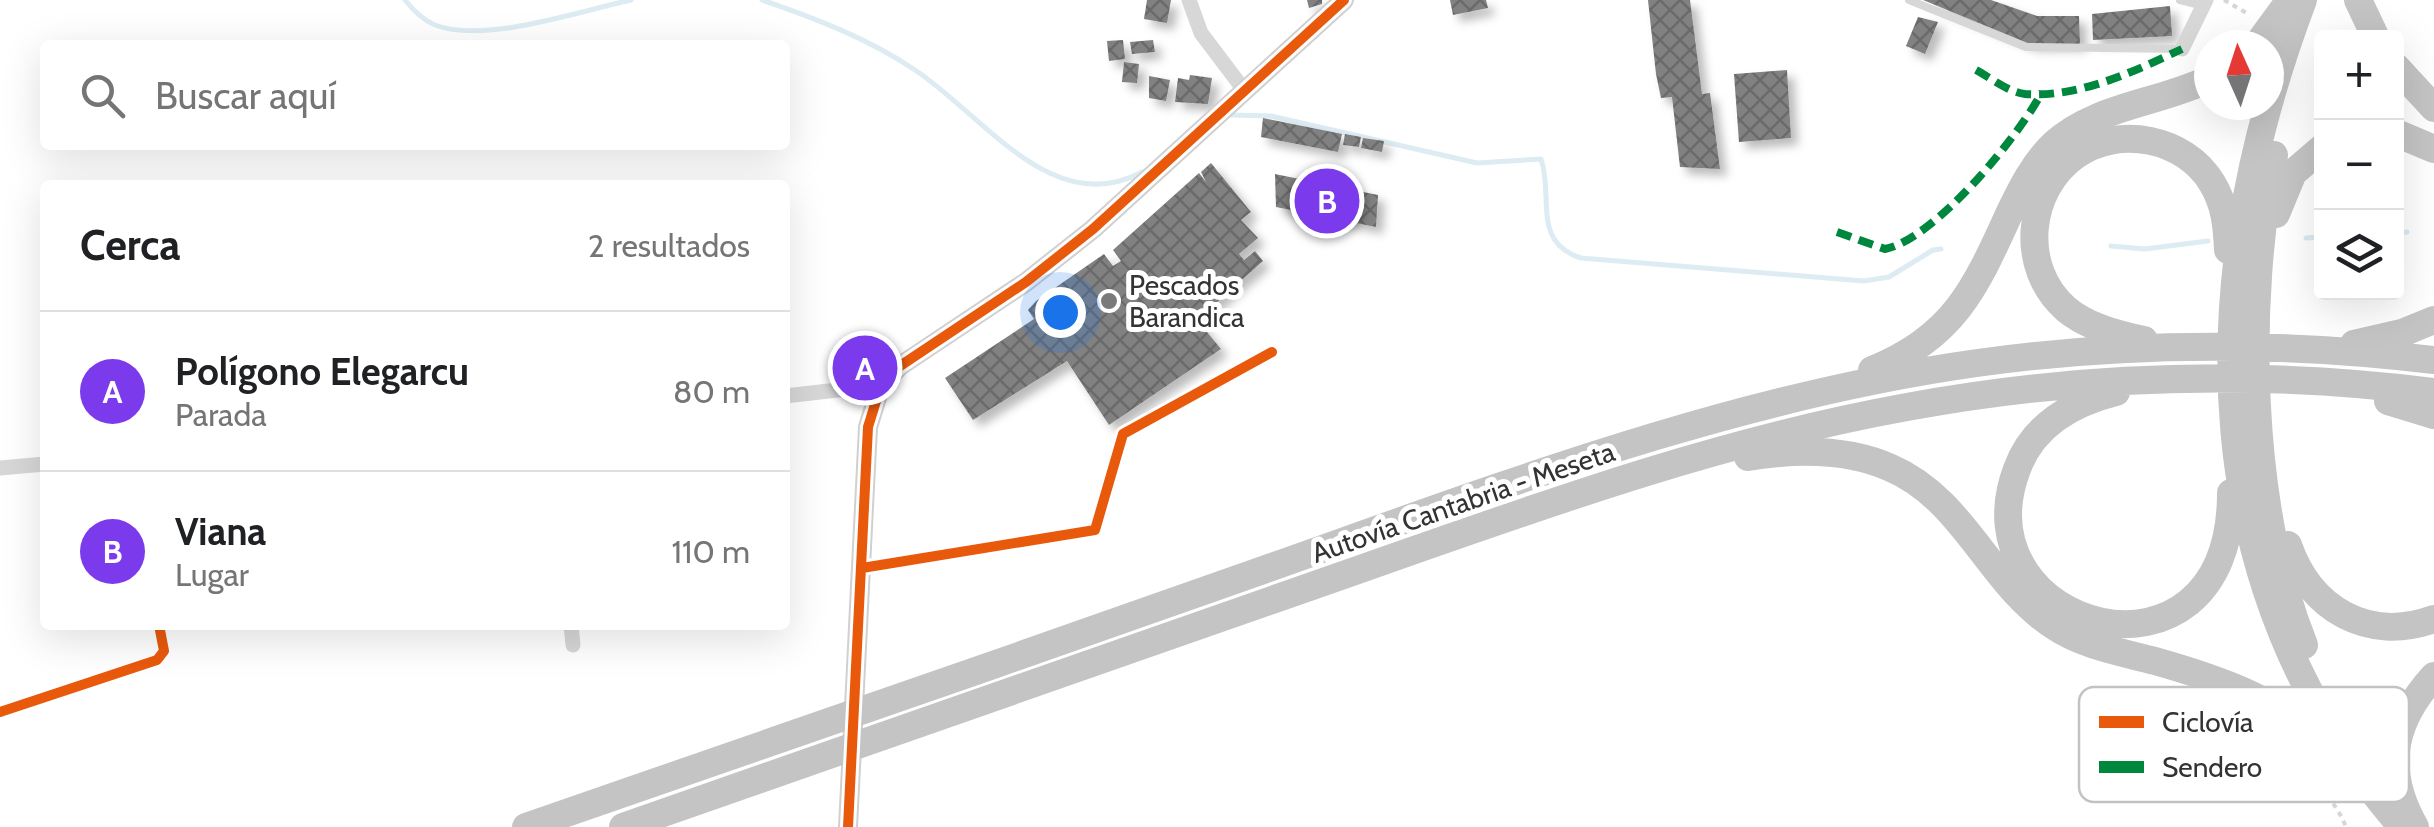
<!DOCTYPE html>
<html lang="es">
<meta charset="utf-8">
<style>
:root{--surface:#fff;--page:#f2f2f2;--text:#202124;--muted:#757577;--line:#e0e0e0;--accent:#7c3aed}
body{margin:0;font-family:Cabin,sans-serif;background:var(--page);color:var(--text)}
.controls{position:absolute;right:30px;top:30px;display:grid;overflow:hidden;border-radius:10px;box-shadow:0 10px 40px #0002}
.controls button{width:90px;height:90px;display:grid;place-items:center;padding:0;border:0;border-bottom:2px solid var(--line);background:var(--surface);color:var(--text);font:50px sans-serif}
.compass{position:absolute;left:2194px;top:30px;width:90px;height:90px;border-radius:50%;background:var(--surface);box-shadow:0 10px 40px #0002;rotate:357deg}
.you{position:absolute;left:1060px;top:312px;width:35px;height:35px;margin:-25px;border:8px solid #fff;border-radius:50%;background:#1a73e8;box-shadow:0 0 0 15px #1a73e833}
.badge{display:grid;place-items:center;width:65px;height:65px;border-radius:50%;background:var(--accent);color:#fff;font-size:32px;font-weight:700}
.pin{position:absolute;translate:-50% -50%;border:5px solid #fff;box-shadow:0 2px 10px #0006}
.list{margin:0;padding:0;list-style:none}
h2{display:flex;justify-content:space-between;align-items:center;height:130px;margin:0;padding:0 40px;font-size:42px}
h2 small{font-size:32px;font-weight:400;color:var(--muted)}
.list li{display:grid;grid-template-columns:65px 1fr auto;gap:30px;align-items:center;box-sizing:border-box;height:160px;padding:0 40px;border-top:2px solid var(--line)}
.list b{display:block;font-size:38px;white-space:nowrap}
.list p{margin:0;font-size:32px;white-space:nowrap;color:var(--muted)}
.list em{font-size:32px;font-style:normal;color:var(--muted)}
.icon{flex:none;width:55px;height:55px;fill:none;stroke:currentColor;stroke-width:2;stroke-linecap:round;stroke-linejoin:round}
.map{position:relative;flex:none;width:2434px;height:827px;overflow:hidden}
.search{position:absolute;background:var(--surface);box-shadow:0 10px 40px #0002;left:40px;top:40px;width:750px;height:110px;display:flex;align-items:center;gap:25px;box-sizing:border-box;padding:0 35px;border-radius:10px;color:var(--muted);font-size:38px}
.panel{position:absolute;background:var(--surface);box-shadow:0 10px 40px #0002;left:40px;top:180px;width:750px;height:450px;border-radius:10px}
.map>svg:first-child{display:block}
.lines{fill:none;stroke-linecap:round;stroke-linejoin:round}
.stream{stroke:#ddebf3;stroke-width:5}
.building{fill:url(#building-cross-hatch);filter:url(#shadow)}
.path{stroke:#d6d6d6;stroke-width:4;stroke-dasharray:5 5;stroke-linecap:butt}
.lane{stroke:#d7d7d7;stroke-width:8}
.street{stroke:#d7d7d7;stroke-width:15}
.secondary{stroke:#d0d0d0;stroke-width:20}
.highway{stroke:#c4c4c4;stroke-width:28}
.quiet{stroke:#00873e;stroke-width:8;stroke-dasharray:15 8;stroke-linecap:butt}
.cycleway-casing{stroke:#fff;stroke-width:16}
.cycleway{stroke:#e8590c;stroke-width:10}
.poi-dot{fill:#7a7a7a;stroke:#fff;stroke-width:4}
.labels{text-anchor:middle;stroke-width:10;stroke-linejoin:round;paint-order:stroke}
.poi-label{font-size:28px;fill:#333;stroke:#fff;text-anchor:start}
.street-label{font-size:28px;fill:#333;stroke:#fff}
.key{fill:#fff;stroke:#c2c2c2;stroke-width:2.5}
.key-label{font-size:28px;fill:#333}
</style>
<div class="map">
<svg width="2434" height="827" viewBox="0 0 2434 827">
<defs>
<pattern id="building-cross-hatch" width="8" height="8" patternUnits="userSpaceOnUse" patternTransform="scale(2.5)"><rect width="8" height="8" fill="#818181"/><path d="M0 0l8 8M0 8l8-8" fill="none" stroke="#6a6a6a"/></pattern>
<filter id="shadow"><feDropShadow dx="7" dy="7" stdDeviation="5" flood-color="#0004"/></filter>
</defs>
<rect width="100%" height="100%" fill="#fff"/>
<g class="lines">
<path class="stream" d="M405,0C413,10 422,20 435,25C484,44 580,11 631,0
M762,0C815,18 869,39 915,70C983,115 1053,220 1142,172
M1231,115L1271,116L1477,163L1541,159C1554,196 1531,242 1581,258L1864,281L1889,277L1933,250L1941,249
M2396,233L2407,232
M2306,238L2322,237
M2111,246L2145,249L2208,241"/>
</g>
<path class="building" d="M1147,0H1171L1167,23L1144,19Z
M1307,0H1322V4L1309,8Z
M1450,0H1486L1488,8L1453,15Z
M1648,0H1690L1702,94L1710,93L1720,169L1680,167L1672,97L1661,98L1656,74Z
M1923,0H1991L2037,16H2079L2080,44H2030Z
M2170,6L2172,36L2093,40L2092,14Z
M1918,17L1938,22L1925,54L1906,46Z
M1123,40L1125,59L1109,61L1107,41Z
M1153,40L1155,52L1132,54L1130,42Z
M1124,62L1139,64L1137,83L1122,82Z
M1787,70L1791,138L1739,142L1734,74Z
M1190,75L1212,78L1208,104L1175,102L1178,78L1189,80Z
M1149,76L1170,80L1166,101L1149,98Z
M1263,118L1342,134L1338,152L1261,137Z
M1345,134L1361,137L1359,147L1343,145Z
M1363,138L1384,141L1382,152L1361,148Z
M1211,163L1251,212L1241,220L1258,238L1239,254L1244,260L1255,251L1263,261L1197,320L1221,349L1109,425L1067,361L973,420L945,378L1034,319L1028,310L1036,301L1104,254L1113,266L1121,261L1113,250L1199,173L1206,182L1201,172Z
M1275,174L1378,195L1376,227L1276,207Z"/>
<g class="lines">
<path class="path" d="M2224,0L2250,15
M2292,747C2307,776 2335,798 2346,827"/>
<path class="lane" d="M1909,0L2026,47L2182,49
M2180,0L2204,6"/>
<path class="street" d="M1189,0L1201,33L1244,90
M2182,49L2206,0
M785,396L881,385
M0,468L45,464
M862,568L1095,530L1123,434L1272,352
M571,625L573,645
M0,712L157,660L164,651L159,625"/>
<path class="secondary" d="M848,827L868,427L881,385L900,366L1026,282L1093,229L1344,0"/>
<path class="highway" d="M2303,0C2195,285 2195,588 2402,827
M2358,0L2376,38
M2257,45L2290,0
M2396,67L2434,108
M2396,133L2434,149
M2274,155C2244,301 2248,506 2304,645
M2276,214L2293,173L2322,148
M2144,340C2118,335 2087,327 2066,309C2019,268 2026,190 2076,155C2119,125 2185,138 2212,183C2225,204 2227,226 2228,250
M2354,344L2402,333L2434,320
M1872,370C1953,338 1975,289 2009,214C2021,189 2034,163 2054,144C2095,106 2160,103 2209,79
M2116,392C2072,403 2033,425 2017,469C1956,630 2231,707 2231,493
M2388,401L2434,415
M1748,457C1796,449 1846,448 1891,468C1965,500 1989,584 2054,626C2084,646 2121,652 2155,661C2219,679 2282,701 2331,748
M2288,545C2310,609 2368,643 2434,619
M526,827C762,746 997,664 1232,581C1475,496 1720,399 1977,363C2127,342 2283,342 2434,360
M623,827C846,749 1069,671 1292,593C1494,523 1696,445 1907,407C2080,375 2259,370 2434,392
M2415,827C2383,771 2391,723 2434,676"/>
<path class="quiet" d="M1976,70C1991,78 2008,92 2025,94C2079,98 2135,71 2182,49
M1837,232L1885,249C1935,239 2019,136 2042,92"/>
<defs>
<path id="cycleway" d="M862,568L1095,530L1123,434L1272,352
M0,712L157,660L164,651L159,625
M848,827L868,427L881,385L900,366L1026,282L1093,229L1344,0"/>
</defs>
<use href="#cycleway" class="cycleway-casing"/>
<use href="#cycleway" class="cycleway"/>
</g>
<circle class="poi-dot" cx="1109" cy="301" r="10"/>
<g class="labels">
<g class="poi-label">
<text x="1129" y="295">Pescados<tspan x="1129" dy="32">Barandica</tspan></text>
</g>
<g class="street-label">
<text transform="translate(1463 502) rotate(-19)" y="10">Autovía Cantabria - Meseta</text>
</g>
</g>
<rect x="2079" y="687" width="330" height="115" rx="15" class="key"/>
<rect x="2099" y="716" width="45" height="12" fill="#e8590c"/>
<rect x="2099" y="761" width="45" height="12" fill="#00873e"/>
<g class="key-label">
<text x="2162" y="732">Ciclovía</text>
<text x="2162" y="777">Sendero</text>
</g>
</svg>
<div class="controls">
<button>+</button>
<button>−</button>
<button><svg class="icon" aria-label="layers" viewBox="0 0 24 24"><path d="M12 4l9 5-9 5-9-5zM3 14l9 5 9-5"/></svg></button>
</div>
<svg class="compass" viewBox="-18 -18 36 36"><path d="M0-13l5 13h-10z" fill="#e53935"/><path d="M0 13l5-13h-10z" fill="#757577"/></svg>
<div class="you"></div>
<div class="pin badge" style="left:865px;top:368px">A</div>
<div class="pin badge" style="left:1327px;top:201px">B</div>
<div class="search"><svg class="icon" aria-label="search" viewBox="0 0 24 24"><circle cx="10" cy="10" r="6"/><path d="M15 15l6 6"/></svg>Buscar aquí</div>
<section class="panel">
<h2>Cerca<small>2 resultados</small></h2>
<ul class="list">
<li><span class="badge">A</span><div><b>Polígono Elegarcu</b><p>Parada</p></div><em>80 m</em></li>
<li><span class="badge">B</span><div><b>Viana</b><p>Lugar</p></div><em>110 m</em></li>
</ul>
</section>
</div>
